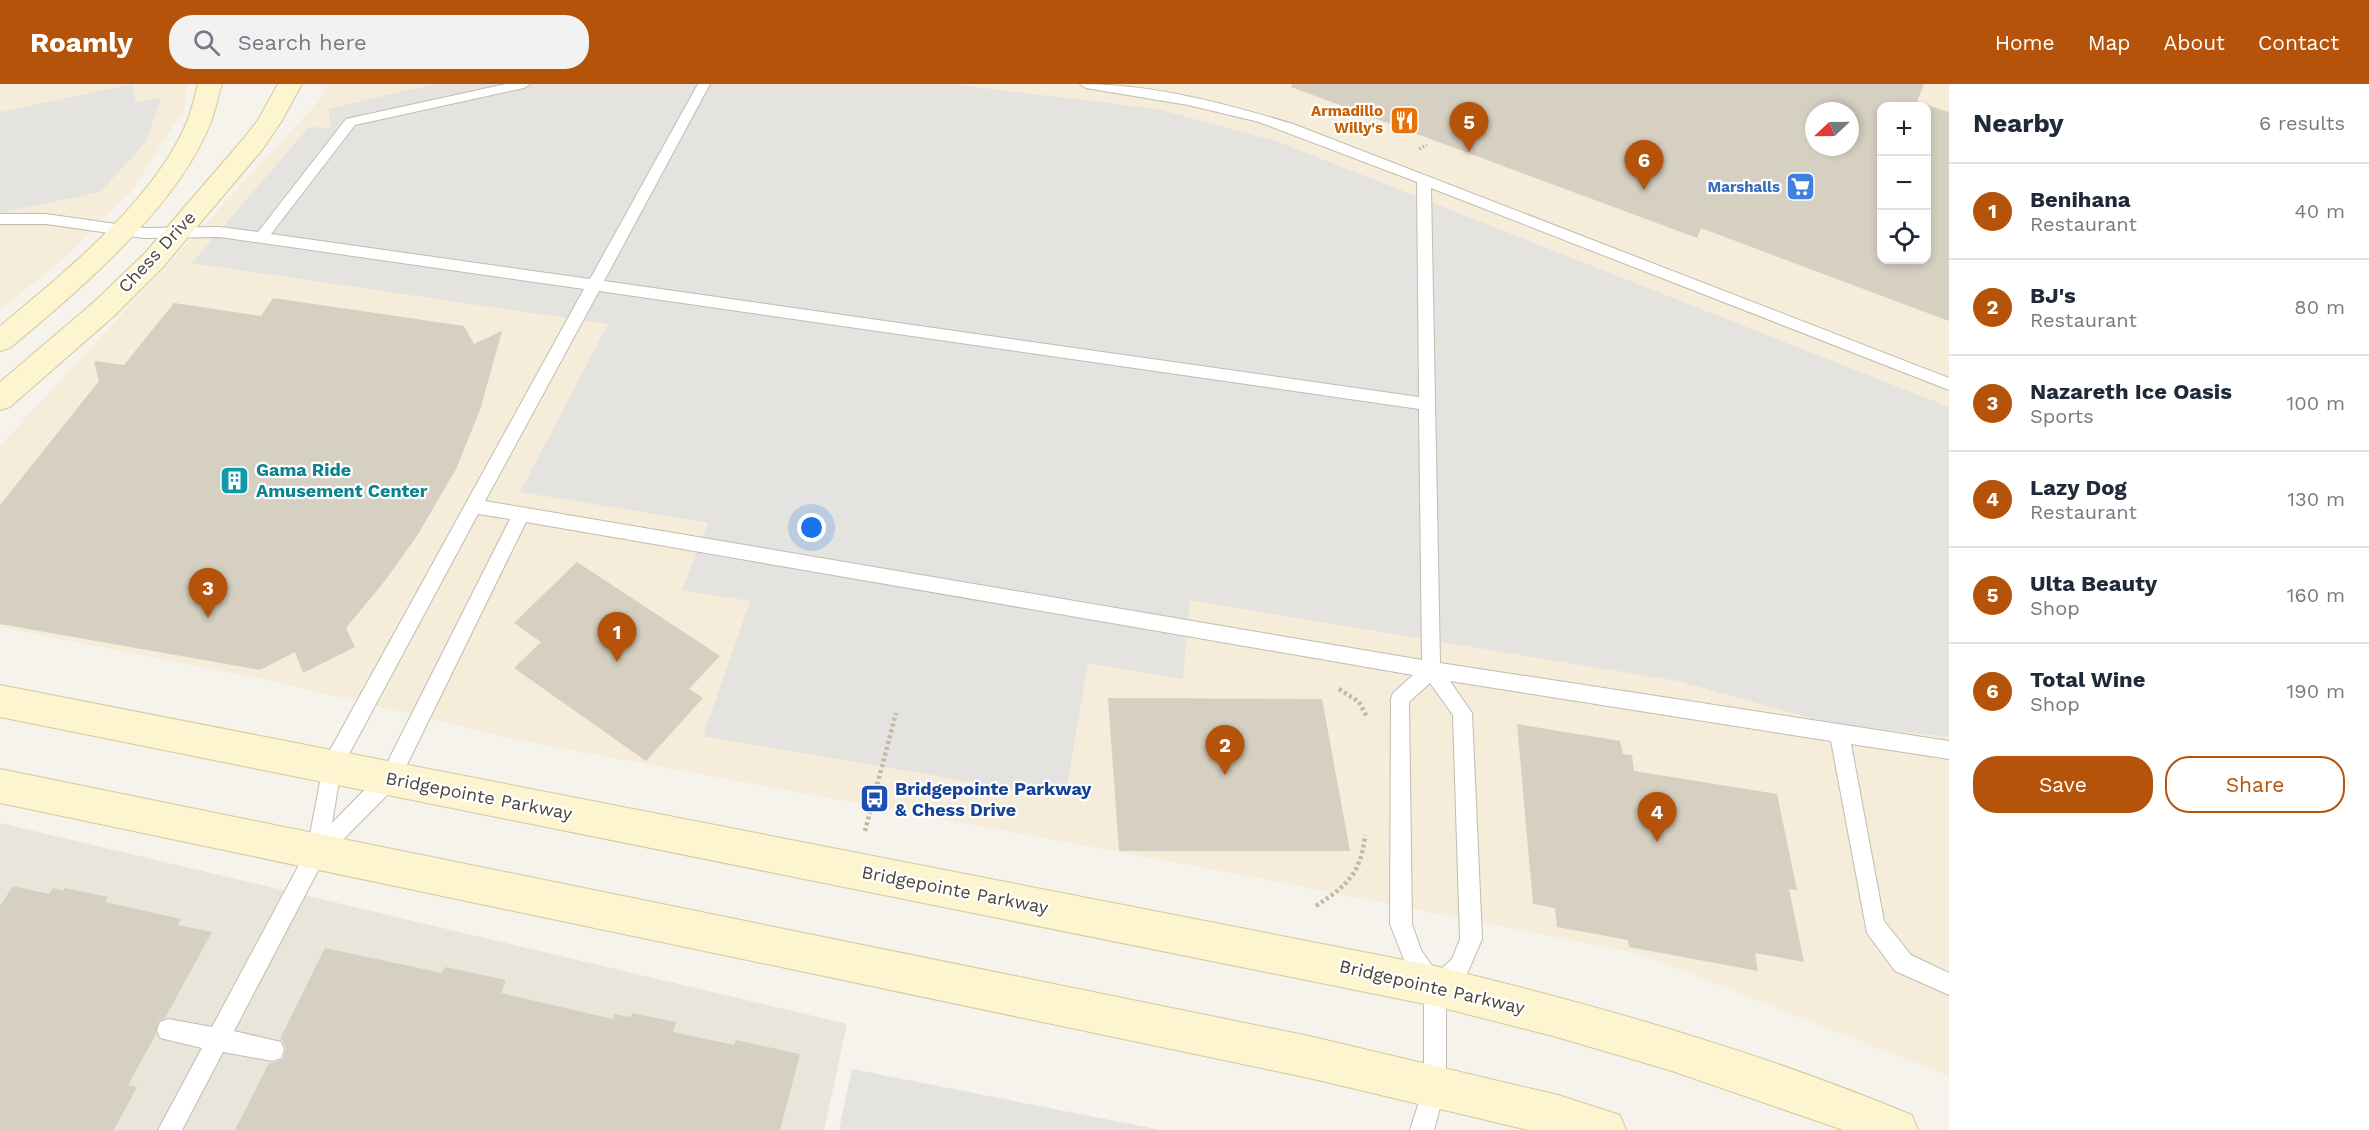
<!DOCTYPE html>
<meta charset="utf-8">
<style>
:root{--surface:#fff;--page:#f2f2f3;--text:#1f2937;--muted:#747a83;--line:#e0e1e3;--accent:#b45309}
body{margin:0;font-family:"Work Sans",sans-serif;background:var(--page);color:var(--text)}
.controls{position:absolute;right:18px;top:18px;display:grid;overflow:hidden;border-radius:12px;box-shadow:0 3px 9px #0003}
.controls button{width:54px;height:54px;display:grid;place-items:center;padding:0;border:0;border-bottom:2px solid var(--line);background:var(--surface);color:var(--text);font:30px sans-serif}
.compass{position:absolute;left:1805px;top:18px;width:54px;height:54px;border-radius:50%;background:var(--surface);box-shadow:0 3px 9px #0003;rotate:248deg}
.you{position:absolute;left:812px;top:444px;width:21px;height:21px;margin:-15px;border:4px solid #fff;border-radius:50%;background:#1a73e8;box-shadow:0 0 0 9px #1a73e833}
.badge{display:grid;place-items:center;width:39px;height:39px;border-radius:50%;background:var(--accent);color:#fff;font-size:20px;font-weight:700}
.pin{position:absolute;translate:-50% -50px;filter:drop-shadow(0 2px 3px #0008)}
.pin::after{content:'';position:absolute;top:32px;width:21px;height:18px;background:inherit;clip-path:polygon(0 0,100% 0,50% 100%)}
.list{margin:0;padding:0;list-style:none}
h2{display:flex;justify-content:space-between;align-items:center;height:78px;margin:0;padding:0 24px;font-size:26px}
h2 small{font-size:20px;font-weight:400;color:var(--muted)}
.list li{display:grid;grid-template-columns:39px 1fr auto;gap:18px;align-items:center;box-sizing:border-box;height:96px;padding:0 24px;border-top:2px solid var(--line)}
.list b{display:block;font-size:22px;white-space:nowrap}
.list p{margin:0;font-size:20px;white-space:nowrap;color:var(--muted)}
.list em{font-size:20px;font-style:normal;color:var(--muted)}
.actions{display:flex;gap:12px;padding:18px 24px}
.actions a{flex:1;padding:14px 0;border:2px solid var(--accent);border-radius:24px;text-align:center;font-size:21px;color:var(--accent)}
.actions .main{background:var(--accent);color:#fff}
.icon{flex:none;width:33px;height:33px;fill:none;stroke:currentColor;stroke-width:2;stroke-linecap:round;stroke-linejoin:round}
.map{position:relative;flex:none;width:1949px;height:1046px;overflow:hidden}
header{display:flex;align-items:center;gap:36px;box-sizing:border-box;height:84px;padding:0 30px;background:var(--accent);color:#fff}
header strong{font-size:28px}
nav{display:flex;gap:33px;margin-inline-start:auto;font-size:21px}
.search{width:420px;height:54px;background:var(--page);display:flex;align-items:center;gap:15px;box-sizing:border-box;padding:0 21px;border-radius:24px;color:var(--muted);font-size:22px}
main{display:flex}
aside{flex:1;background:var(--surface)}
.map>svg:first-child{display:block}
.residential{fill:#e9e5da}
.commercial{fill:#f5ecd9;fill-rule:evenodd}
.parking{fill:#e4e3e0}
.building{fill:#d6d0c2;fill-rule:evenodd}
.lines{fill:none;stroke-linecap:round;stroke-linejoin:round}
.lane-casing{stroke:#c1bcae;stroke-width:2}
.secondary-casing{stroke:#d3c99d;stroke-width:2}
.path-far1{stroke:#c2b9a0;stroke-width:3;stroke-dasharray:2 2;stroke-linecap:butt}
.path{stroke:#c2b9a0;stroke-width:4.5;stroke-dasharray:3 3;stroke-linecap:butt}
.lane{fill:#fff;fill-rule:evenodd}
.secondary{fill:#fcf5cf;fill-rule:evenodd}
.labels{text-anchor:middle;stroke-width:4.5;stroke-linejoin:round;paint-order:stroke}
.far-food-label{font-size:15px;font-weight:bold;fill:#c56008;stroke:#fff;text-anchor:end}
.far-shop-label{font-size:15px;font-weight:bold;fill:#366cbe;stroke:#fff;text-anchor:end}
.street-label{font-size:18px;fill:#494539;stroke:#fff}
.culture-label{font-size:18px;font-weight:bold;fill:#0d838f;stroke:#fff;text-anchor:start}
.transit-label{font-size:18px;font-weight:bold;fill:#164399;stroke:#fff;text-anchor:start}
</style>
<header>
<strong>Roamly</strong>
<div class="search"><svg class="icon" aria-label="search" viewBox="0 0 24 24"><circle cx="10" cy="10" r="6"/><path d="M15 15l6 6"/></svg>Search here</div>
<nav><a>Home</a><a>Map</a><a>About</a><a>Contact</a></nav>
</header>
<main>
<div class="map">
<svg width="1949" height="1046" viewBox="0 0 1949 1046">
<rect width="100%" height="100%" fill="#f5f3ec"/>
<path class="residential" d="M0,739L847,940L824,1046H0Z"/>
<path class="commercial" d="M0,0H187L185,23L134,104L67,172L0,226Z
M328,0H1949V992L1641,870L1264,795L523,657L273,597L0,543V362L319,17ZM1882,22H1926V176H1882ZM1814,27H1850V63H1814Z"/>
<path class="parking" d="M133,0L135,18L161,14L146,58L100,108L0,129V28Z
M435,0H951L1157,25L1276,57L1949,323V653L1828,639L1678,597L1190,516L1183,595L1088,579L1065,714L703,652L750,517L682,506L708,439L520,408L608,240L192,179L309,43L332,44L328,25Z
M852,985L1161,1046H839Z"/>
<path class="building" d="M1292,0H1924L1917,18L1949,28V237L1701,144L1697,154L1291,3ZM1881,22H1926V176H1881ZM1814,27H1850V63H1814Z
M273,214L464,242L474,260L502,247L480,326L456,385L417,452L384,498L346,544L355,563L303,589L295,568L260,586L0,540V421L99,297L94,277L124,281L174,219L261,232Z
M577,478L720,572L689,605L703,614L646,677L514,584L541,558L514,539Z
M1108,614L1322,615L1350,767H1119Z
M1517,640L1620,657L1623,670L1632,671L1634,687L1777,710L1797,806L1789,805L1804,878L1755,869L1758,887L1629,863L1628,856L1557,843L1555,824L1533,820Z
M13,802L49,810L53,804L63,807L65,804L108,813L105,818L181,835L178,841L212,848L165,934L158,937L156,950L128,1001L137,1003L114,1046H0V822Z
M325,864L442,889L445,883L506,896L501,909L613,935L614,930L631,933L632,929L676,938L673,948L734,961L736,956L800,970L780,1046H235L269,979H274L283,975L286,965L283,957L280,955Z"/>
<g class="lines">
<defs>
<path id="lane" d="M506,0H530L524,4L355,41L271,150L590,195L698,0H710L604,197L1419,313L1417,98L1259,38L1188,21L1086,4L1080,0C1152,0 1224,19 1293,40L1949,294V306L1431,104L1440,579L1949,657V675L1851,660L1884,837L1911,871L1949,889V911L1895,887L1867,849L1831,657L1450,597L1472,629L1482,855L1467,890L1446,908V1002L1434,1046H1410L1424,1002V906L1406,881L1390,840L1391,615L1393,609L1413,591L526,438L397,701L324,775L234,947L281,958L284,966L281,974L273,977L223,968L182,1046H158L202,964L160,954L157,946L160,938L168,935L212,943L307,766L324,677L584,205L220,153L144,154L46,140H0V130H46L144,144L220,143L258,148L346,35ZM599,207L1419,325L1422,576L485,417ZM478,430L510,435L383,687L332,739L341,685ZM1430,599L1453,631L1460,855L1452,875L1437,889L1421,866L1412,840L1409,618Z"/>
<path id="secondary" d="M198,0H222C218,12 216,24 212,35C180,122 79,206 10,264L0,267V242C64,189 157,114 188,35C192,24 195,12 198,0Z
M278,0H302L281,38L262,66L163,183L114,232L10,323L0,326V298L94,218L145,169L244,54L258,36Z
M0,601L1435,882C1597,921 1758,967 1912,1031L1918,1046H1843L1669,986L1553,952L1435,922L0,633Z
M0,685L1309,952L1558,1011L1620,1031L1626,1046H1528L1309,994L0,719Z"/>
</defs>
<use href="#lane" class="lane-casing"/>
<use href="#secondary" class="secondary-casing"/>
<path class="path-far1" d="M1419,65L1427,61"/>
<path class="path" d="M1339,605L1359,618L1367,633
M865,747L896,629
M1316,822C1347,801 1361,790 1365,751"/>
<use href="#lane" class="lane"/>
<use href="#secondary" class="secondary"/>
</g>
<defs>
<symbol id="restaurant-square" viewBox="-11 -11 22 22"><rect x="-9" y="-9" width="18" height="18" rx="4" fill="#e8710a" stroke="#fff"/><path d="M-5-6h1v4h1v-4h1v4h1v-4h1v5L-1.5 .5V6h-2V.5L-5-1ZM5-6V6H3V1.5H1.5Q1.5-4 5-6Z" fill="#fff"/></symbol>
<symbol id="supermarket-square" viewBox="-11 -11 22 22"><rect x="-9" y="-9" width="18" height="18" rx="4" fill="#3f7fe0" stroke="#fff"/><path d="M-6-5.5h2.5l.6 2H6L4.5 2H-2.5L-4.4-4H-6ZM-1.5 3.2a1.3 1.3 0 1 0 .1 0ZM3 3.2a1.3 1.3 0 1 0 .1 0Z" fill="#fff"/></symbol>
<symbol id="building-square" viewBox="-11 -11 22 22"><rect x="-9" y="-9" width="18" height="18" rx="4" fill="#0f9aa8" stroke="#fff"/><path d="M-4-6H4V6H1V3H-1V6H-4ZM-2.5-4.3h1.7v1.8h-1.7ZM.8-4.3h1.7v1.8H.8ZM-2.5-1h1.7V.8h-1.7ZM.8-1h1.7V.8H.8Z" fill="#fff"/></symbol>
<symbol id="bus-square" viewBox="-11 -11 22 22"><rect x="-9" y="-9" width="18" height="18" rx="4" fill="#1a4fb4" stroke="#fff"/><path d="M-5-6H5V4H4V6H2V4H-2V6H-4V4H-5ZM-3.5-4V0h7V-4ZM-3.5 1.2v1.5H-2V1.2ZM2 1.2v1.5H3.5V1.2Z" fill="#fff"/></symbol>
</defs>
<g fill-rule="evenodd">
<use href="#restaurant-square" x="1388" y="20" width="33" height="33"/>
<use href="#supermarket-square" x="1784" y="86" width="33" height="33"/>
<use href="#building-square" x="218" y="380" width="33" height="33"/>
<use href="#bus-square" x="858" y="698" width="33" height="33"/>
</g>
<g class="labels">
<g class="far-food-label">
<text x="1383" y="32">Armadillo<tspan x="1383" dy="17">Willy's</tspan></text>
</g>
<g class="far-shop-label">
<text x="1780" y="108">Marshalls</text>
</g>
<g class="street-label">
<text transform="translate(157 168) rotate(-47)" y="6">Chess Drive</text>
<text transform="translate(479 712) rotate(11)" y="6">Bridgepointe Parkway</text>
<text transform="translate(955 806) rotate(11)" y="6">Bridgepointe Parkway</text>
<text transform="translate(1432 903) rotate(13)" y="6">Bridgepointe Parkway</text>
</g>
<g class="culture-label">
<text x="256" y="392">Gama Ride<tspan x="256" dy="21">Amusement Center</tspan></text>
</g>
<g class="transit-label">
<text x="895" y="711">Bridgepointe Parkway<tspan x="895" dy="21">&amp; Chess Drive</tspan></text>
</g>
</g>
</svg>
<div class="controls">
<button>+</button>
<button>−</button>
<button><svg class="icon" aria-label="locate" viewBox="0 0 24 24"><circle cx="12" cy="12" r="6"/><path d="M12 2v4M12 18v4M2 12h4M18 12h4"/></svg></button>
</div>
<svg class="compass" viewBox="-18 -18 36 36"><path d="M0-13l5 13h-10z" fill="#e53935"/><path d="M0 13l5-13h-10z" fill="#747a83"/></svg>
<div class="you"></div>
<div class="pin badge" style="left:617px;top:578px">1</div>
<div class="pin badge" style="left:1225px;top:691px">2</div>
<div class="pin badge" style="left:208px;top:534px">3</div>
<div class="pin badge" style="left:1657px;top:758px">4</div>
<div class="pin badge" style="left:1469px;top:68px">5</div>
<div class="pin badge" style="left:1644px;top:106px">6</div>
</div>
<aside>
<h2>Nearby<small>6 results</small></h2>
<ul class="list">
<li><span class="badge">1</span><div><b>Benihana</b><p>Restaurant</p></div><em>40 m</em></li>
<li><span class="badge">2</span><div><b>BJ's</b><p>Restaurant</p></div><em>80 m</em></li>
<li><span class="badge">3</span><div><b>Nazareth Ice Oasis</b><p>Sports</p></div><em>100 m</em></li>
<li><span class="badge">4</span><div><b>Lazy Dog</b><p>Restaurant</p></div><em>130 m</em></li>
<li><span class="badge">5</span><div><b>Ulta Beauty</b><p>Shop</p></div><em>160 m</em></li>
<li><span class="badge">6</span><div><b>Total Wine</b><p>Shop</p></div><em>190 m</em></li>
</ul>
<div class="actions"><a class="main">Save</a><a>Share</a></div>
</aside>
</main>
